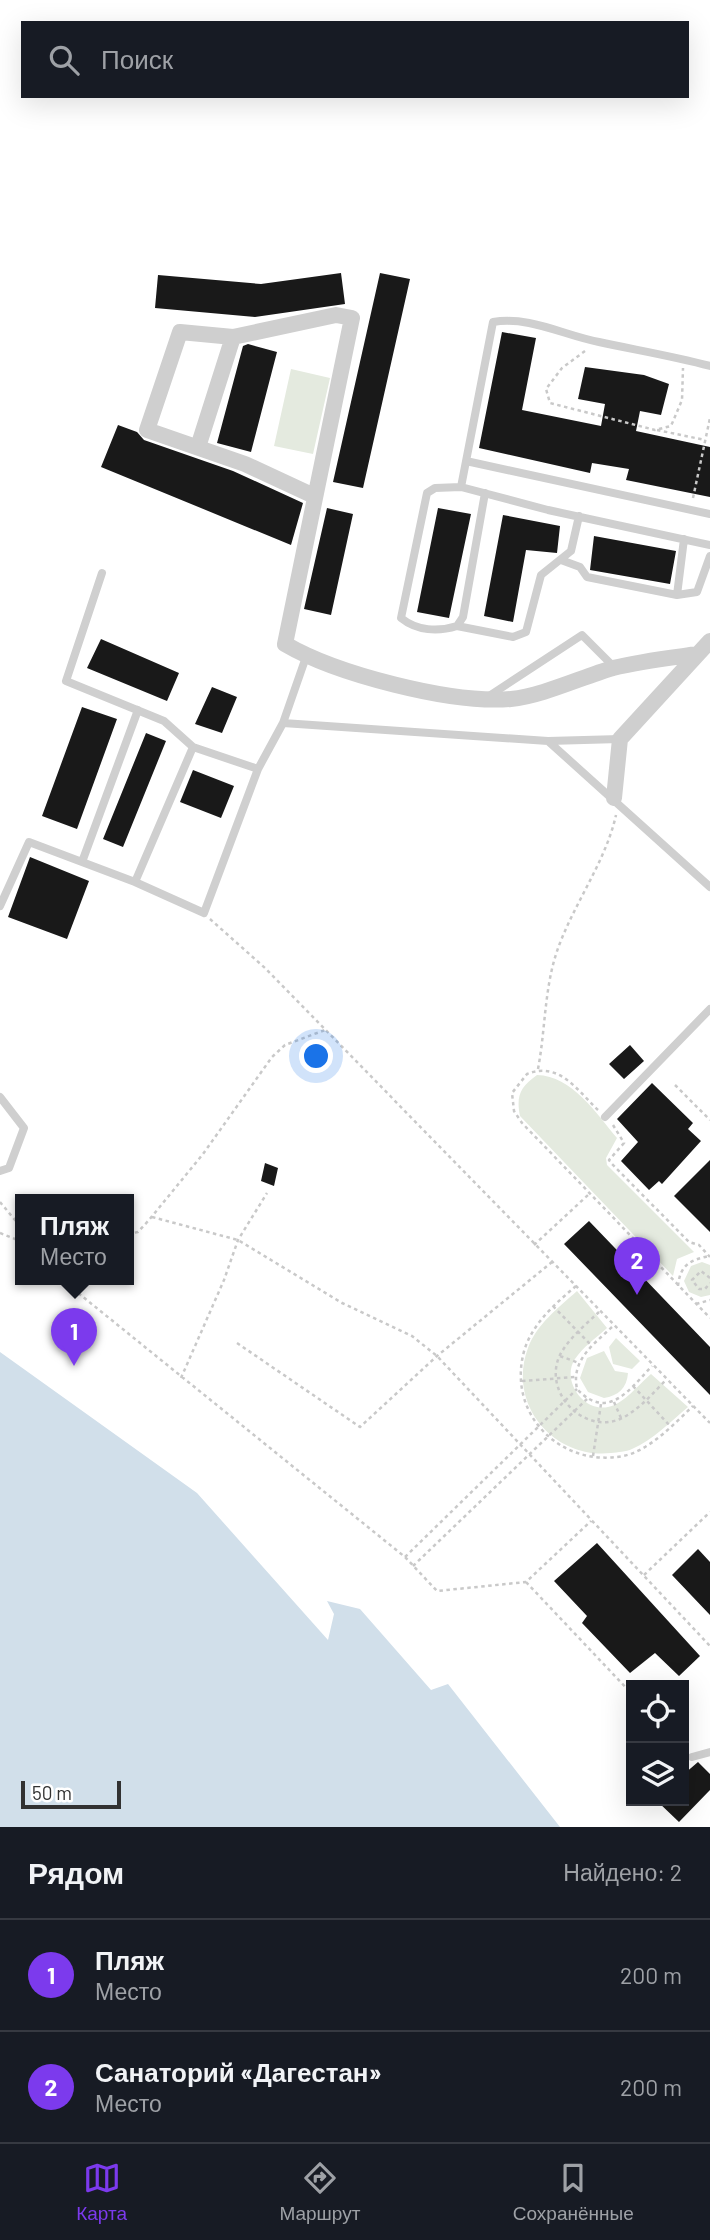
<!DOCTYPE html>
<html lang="ru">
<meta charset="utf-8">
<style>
:root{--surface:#171b24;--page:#20242c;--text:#f1f3f6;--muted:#9ea1a6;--line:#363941;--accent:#7c3aed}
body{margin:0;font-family:Barlow,sans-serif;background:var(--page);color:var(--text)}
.controls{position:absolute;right:21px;bottom:21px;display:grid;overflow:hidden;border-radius:0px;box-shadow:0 7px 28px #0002}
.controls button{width:63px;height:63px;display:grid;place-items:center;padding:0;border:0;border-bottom:2px solid var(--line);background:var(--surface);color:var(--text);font:35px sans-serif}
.scale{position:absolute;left:21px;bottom:18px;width:100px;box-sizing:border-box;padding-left:7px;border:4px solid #323232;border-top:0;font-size:19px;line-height:24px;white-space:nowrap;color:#323232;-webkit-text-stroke:5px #fff;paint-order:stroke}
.you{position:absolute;left:317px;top:1057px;width:24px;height:24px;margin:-18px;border:5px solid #fff;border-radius:50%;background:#1a73e8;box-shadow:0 0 0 10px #1a73e833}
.badge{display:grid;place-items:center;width:46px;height:46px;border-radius:50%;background:var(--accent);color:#fff;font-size:23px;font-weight:700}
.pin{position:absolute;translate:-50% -58px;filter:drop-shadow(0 2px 4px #0008)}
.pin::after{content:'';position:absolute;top:37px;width:24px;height:21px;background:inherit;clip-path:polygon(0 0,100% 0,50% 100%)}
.popup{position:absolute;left:15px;top:1194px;width:119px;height:91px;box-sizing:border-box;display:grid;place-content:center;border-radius:0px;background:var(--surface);filter:drop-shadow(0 2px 5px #0005);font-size:23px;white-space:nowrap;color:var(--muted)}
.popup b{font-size:26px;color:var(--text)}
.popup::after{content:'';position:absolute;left:50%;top:100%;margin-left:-14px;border:14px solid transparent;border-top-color:var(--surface)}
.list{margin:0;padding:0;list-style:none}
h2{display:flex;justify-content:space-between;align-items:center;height:91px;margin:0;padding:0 28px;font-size:30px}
h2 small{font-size:23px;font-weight:400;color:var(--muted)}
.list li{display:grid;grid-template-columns:46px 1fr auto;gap:21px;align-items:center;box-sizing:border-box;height:112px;padding:0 28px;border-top:2px solid var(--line)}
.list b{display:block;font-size:26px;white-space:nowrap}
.list p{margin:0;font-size:23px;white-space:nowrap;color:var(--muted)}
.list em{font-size:23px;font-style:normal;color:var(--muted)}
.icon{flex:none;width:38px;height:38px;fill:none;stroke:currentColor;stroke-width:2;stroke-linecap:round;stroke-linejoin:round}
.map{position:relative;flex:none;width:710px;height:1827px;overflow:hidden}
.search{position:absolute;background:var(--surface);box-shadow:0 7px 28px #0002;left:21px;right:21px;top:21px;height:77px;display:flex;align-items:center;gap:18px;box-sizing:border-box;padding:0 24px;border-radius:0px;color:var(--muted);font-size:26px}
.sheet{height:315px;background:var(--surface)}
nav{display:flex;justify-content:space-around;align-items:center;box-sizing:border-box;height:98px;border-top:2px solid var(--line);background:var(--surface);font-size:19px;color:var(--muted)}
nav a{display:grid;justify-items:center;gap:4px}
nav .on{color:var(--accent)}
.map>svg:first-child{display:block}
.green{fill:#e4eadf}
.water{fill:#d1dfea}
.building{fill:#191919}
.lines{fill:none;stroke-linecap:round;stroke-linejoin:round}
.path{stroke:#c9c9c9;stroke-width:2.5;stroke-dasharray:3.5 3.5;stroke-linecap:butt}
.lane{stroke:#cfcfcf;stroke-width:8}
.street{stroke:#cfcfcf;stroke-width:16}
</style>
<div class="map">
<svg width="710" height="1827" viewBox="0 0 710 1827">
<rect width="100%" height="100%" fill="#fff"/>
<path class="green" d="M291,369L330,378L313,454L274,446Z
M537,1075C572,1076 596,1113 617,1138L606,1158L607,1165L694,1252L677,1259L673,1276L520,1116C516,1096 520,1087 537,1075Z
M702,1262L710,1265V1295L701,1297L689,1292L684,1281L691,1266Z
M577,1291L607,1328C596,1338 583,1347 575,1359C561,1380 583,1412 608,1407C624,1404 639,1384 651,1374L688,1407C670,1422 653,1440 632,1449C626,1452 618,1452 611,1453C553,1459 507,1404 528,1348C537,1324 558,1308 577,1291Z
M616,1338L640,1361L632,1369L613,1364L609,1347Z
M604,1351L615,1371L628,1373C627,1388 618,1396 604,1398L588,1392L580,1378L587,1358Z"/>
<path class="water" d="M0,1352L197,1493L328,1640L334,1614L327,1601L360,1609L431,1690L448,1684L560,1827H0Z"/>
<path class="building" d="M341,273L345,304L255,317L155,308L158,275L261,284Z
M380,273L410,279L363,488L333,482Z
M502,332L536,338L522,410L601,426L605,404L578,399L585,367L644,375L669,384L661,415L640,411L636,431L710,447V497L626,480L629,469L592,463L590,473L479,448Z
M248,344L277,352L251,452L217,443L243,346Z
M118,425L137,432L144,440L233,471L303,503L291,545L101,467Z
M327,508L353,514L331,615L304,609Z
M438,508L471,514L449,618L417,612Z
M503,515L560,526L557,553L526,550L513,622L484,616Z
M594,536L676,551L670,584L590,570Z
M101,639L179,673L167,701L87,668Z
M212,687L237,697L222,733L195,724Z
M82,707L117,719L77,829L42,816Z
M146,733L166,741L123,847L103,839Z
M193,770L234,786L221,818L180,802Z
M30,857L89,881L67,939L8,917Z
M630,1045L644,1061L624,1079L609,1064Z
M652,1083L693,1123L688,1129L701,1141L662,1184L659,1181L649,1190L621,1161L638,1142L617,1119Z
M710,1160V1232L674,1196Z
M265,1163L278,1168L274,1186L261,1181Z
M589,1221L710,1347V1395L564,1244Z
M597,1543L700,1656L679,1676L655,1653L630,1673L582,1623L587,1616L554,1581Z
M698,1549L710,1562V1615L672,1575Z
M698,1762L710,1774V1790L679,1822L657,1801H684V1774Z"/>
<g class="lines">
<path class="path" d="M585,351L562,368L546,389L550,403L655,430L671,426L682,400L683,368
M657,430L705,440
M693,498L710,418
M210,919L265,968L710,1423
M538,1069C546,1027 544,983 560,943C577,899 606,860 616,815
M675,1085L710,1120
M598,1110C577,1090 559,1061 527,1074L512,1093L514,1111L522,1123L710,1318
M613,1125L624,1143L609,1160L612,1164L689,1242L699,1245L710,1257
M0,1202L20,1226
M152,1217L238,1240L342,1303L412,1336L437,1356L710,1646
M0,1233L20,1241
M128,1234L138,1232L149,1220L203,1154L272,1057L285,1045L325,1030
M534,1245L588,1195
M710,1278L701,1271L692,1280L699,1289H705L710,1283
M62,1280L405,1557L437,1591L526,1582L591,1521
M576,1286C556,1303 534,1322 525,1348C505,1412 559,1468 623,1456C649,1451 674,1424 693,1406
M678,1286C680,1265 690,1260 709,1256
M696,1304L710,1300
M553,1306L592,1346
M599,1312C585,1325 567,1340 559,1357C544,1394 584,1434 620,1419C638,1411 653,1393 666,1380
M612,1327C593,1345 571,1360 577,1389C608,1422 630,1389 652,1366
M237,1343L360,1427L437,1356L552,1262
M560,1356L579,1363
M181,1378L224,1280L238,1240L267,1193
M522,1381L575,1377
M633,1386L671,1427
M614,1402L621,1418
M593,1456L601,1404
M405,1557L577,1389
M413,1566L587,1399
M644,1575L710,1512
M526,1582L631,1693"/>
<path class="lane" d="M710,366C673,356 636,350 599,342C563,335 530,316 493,322L461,487L548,510L710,545
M466,461L710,514
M461,487L435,488L427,493L401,618C417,631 438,632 457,626L463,617L485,493
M561,560L580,567L587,577L677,595L697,592L710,556
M102,573L66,681L164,721L193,747L258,769
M677,595L684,539
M457,626L513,637L526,632L541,575L571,551L579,516
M489,696L582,635L615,668
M283,723L306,657
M548,741L620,739
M82,862L138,710
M135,882L193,747
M0,906L29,842L135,882L204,913L258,769L283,723L548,741L710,887
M0,1097L24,1128L9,1168L0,1171
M605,1117L710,1009
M692,1757L710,1752"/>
<path class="street" d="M198,447L233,337
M314,496L245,464L147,430L180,332L233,337L336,315L352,318L285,644C336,674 451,704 511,699C542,696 582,677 613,668C641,661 669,658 698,654
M614,798L620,739L710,641"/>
</g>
</svg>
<div class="controls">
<button><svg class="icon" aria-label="locate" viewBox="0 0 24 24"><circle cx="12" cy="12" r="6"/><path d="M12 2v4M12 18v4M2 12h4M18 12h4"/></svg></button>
<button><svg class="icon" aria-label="layers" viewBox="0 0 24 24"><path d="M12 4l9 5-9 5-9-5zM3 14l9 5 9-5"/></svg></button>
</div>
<div class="scale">50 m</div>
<div class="you"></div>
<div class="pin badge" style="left:74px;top:1366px">1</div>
<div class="popup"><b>Пляж</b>Место</div>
<div class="pin badge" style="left:637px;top:1295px">2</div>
<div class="search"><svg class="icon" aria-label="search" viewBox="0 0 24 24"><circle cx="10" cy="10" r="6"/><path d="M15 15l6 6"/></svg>Поиск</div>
</div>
<section class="sheet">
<h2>Рядом<small>Найдено: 2</small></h2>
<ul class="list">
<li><span class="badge">1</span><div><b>Пляж</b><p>Место</p></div><em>200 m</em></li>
<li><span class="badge">2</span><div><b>Санаторий «Дагестан»</b><p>Место</p></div><em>200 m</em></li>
</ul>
</section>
<nav>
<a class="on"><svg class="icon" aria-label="map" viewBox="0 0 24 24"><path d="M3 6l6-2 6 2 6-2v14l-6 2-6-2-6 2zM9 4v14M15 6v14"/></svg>Карта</a>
<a><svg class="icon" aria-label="directions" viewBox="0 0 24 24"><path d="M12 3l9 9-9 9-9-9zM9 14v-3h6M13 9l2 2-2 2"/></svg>Маршрут</a>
<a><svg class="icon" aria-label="saved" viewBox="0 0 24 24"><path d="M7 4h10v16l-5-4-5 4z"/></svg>Сохранённые</a>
</nav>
